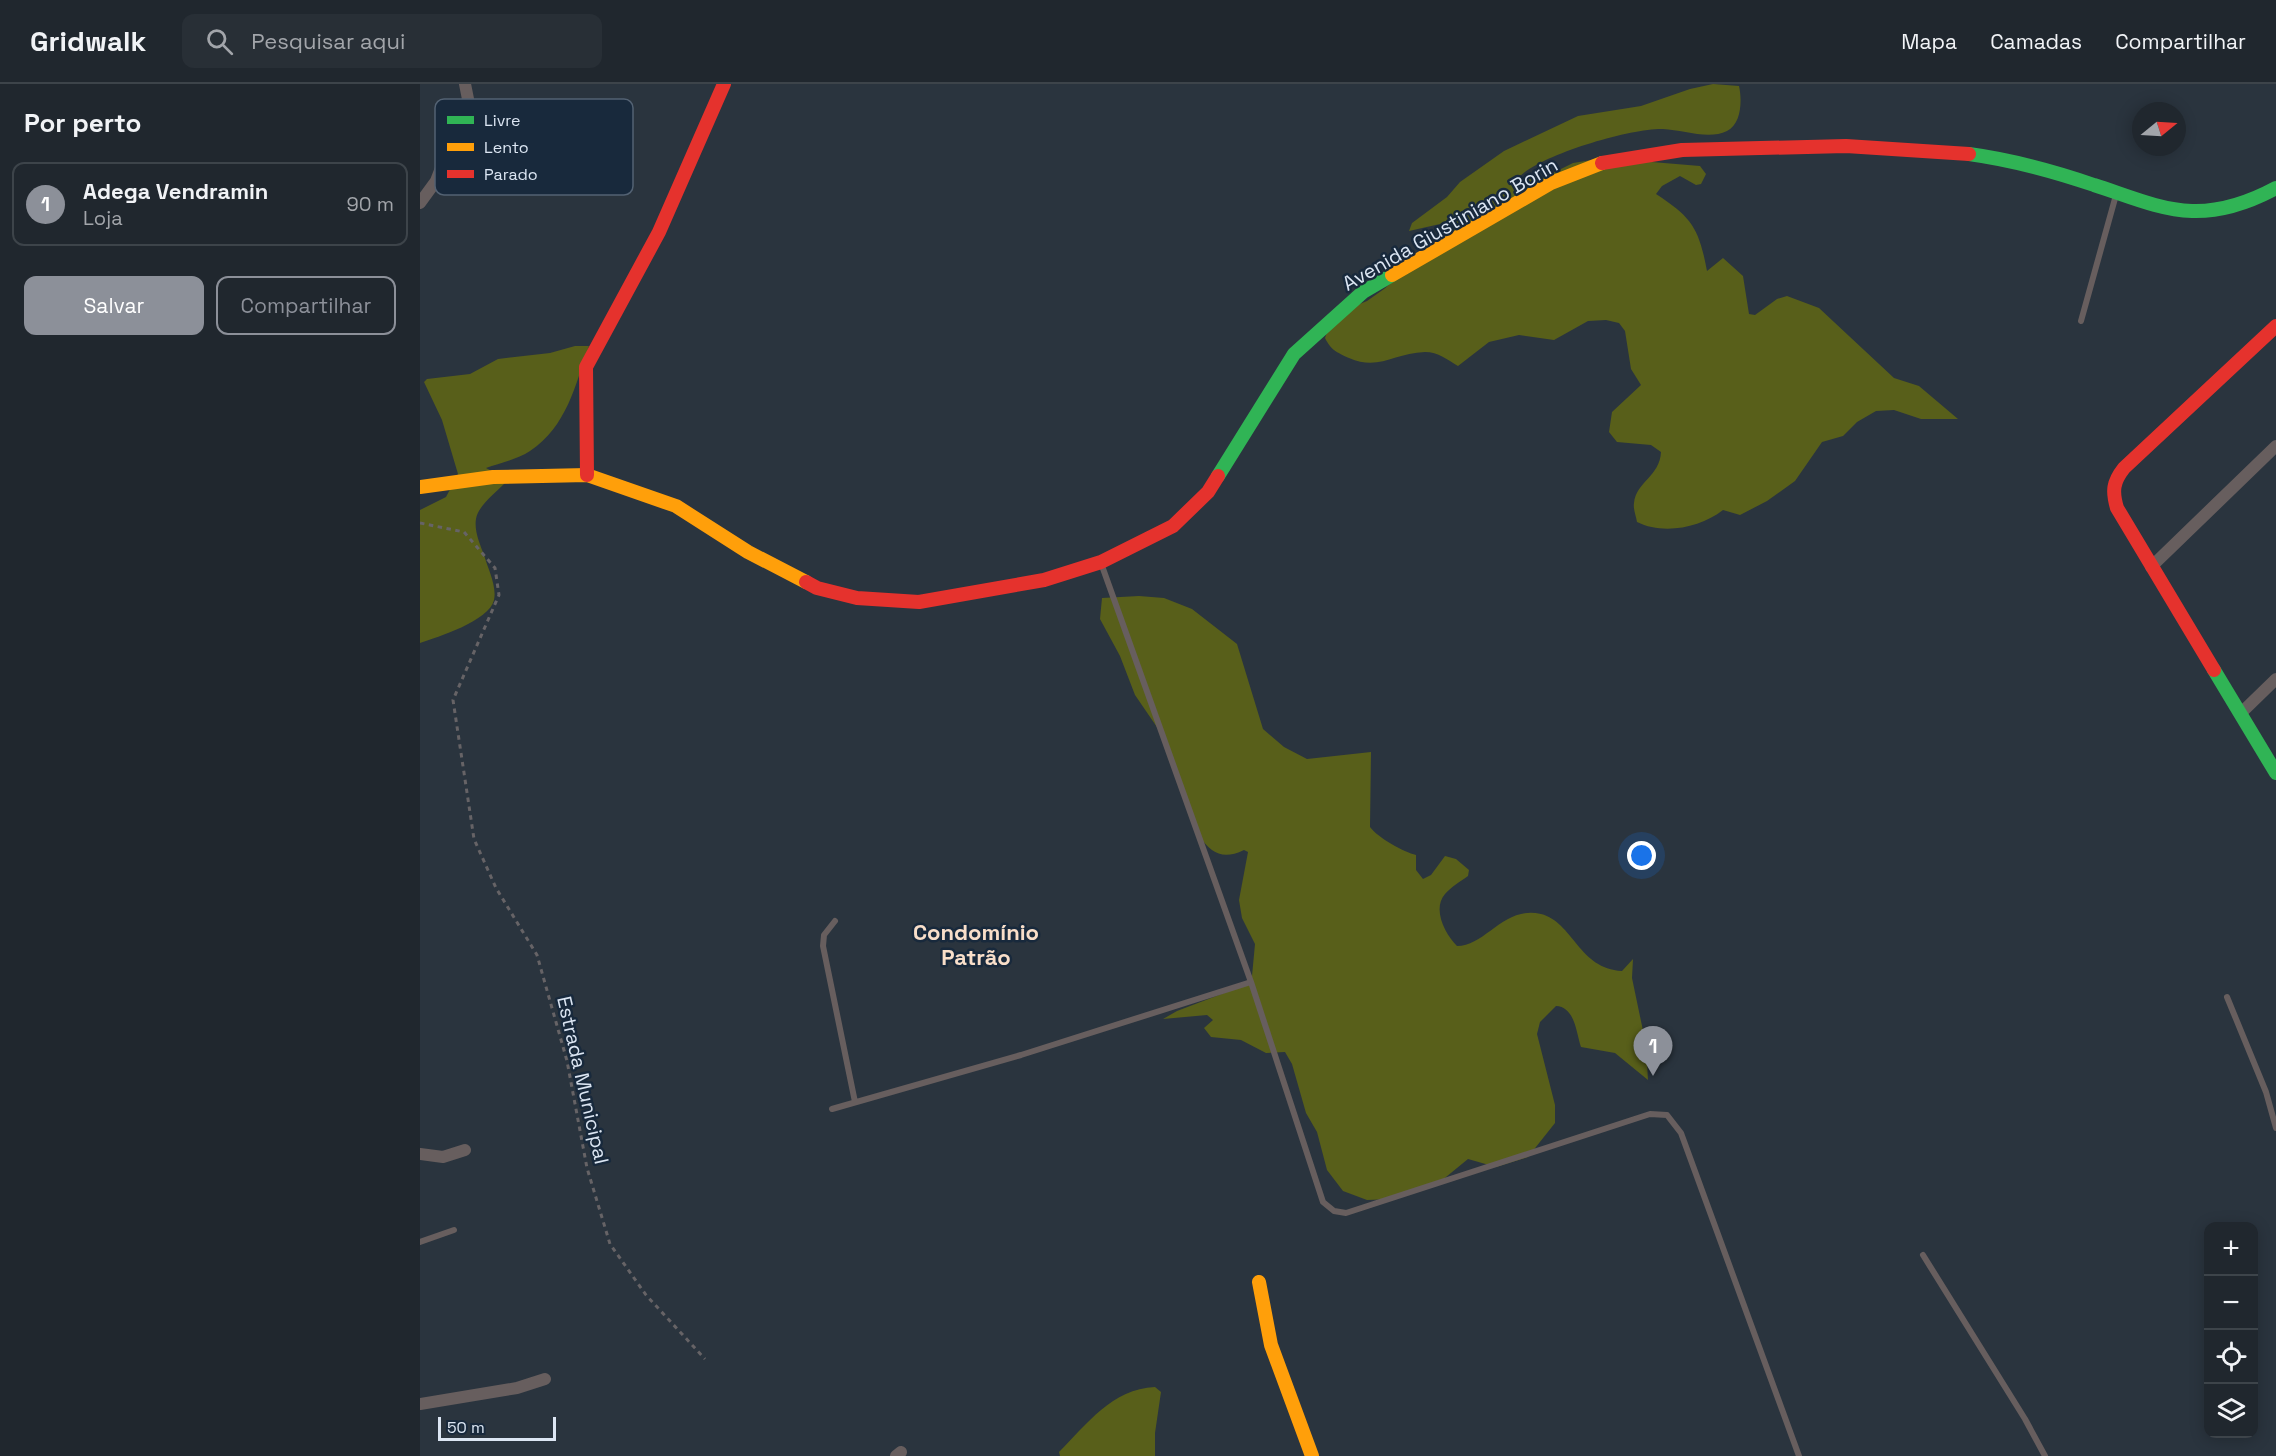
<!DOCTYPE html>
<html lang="pt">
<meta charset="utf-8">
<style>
:root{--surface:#20272e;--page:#282f36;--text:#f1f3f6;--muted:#a2a5aa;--line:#3d444a;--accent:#8c9099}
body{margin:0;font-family:"Space Grotesk",sans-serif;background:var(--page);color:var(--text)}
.controls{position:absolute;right:18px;bottom:18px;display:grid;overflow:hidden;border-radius:12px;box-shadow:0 3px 15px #0003}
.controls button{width:54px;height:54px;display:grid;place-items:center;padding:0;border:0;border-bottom:2px solid var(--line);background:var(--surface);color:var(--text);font:30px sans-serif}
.compass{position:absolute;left:1712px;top:18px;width:54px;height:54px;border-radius:50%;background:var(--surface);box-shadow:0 3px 15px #0003;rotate:72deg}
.scale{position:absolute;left:18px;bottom:15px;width:118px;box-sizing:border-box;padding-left:6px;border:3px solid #dce6f3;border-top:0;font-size:16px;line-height:21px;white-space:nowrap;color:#dce6f3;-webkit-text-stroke:4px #18293c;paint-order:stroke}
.you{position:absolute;left:1222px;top:772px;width:21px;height:21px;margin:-15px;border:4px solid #fff;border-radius:50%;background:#1a73e8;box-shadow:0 0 0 9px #1a73e833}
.badge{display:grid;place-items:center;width:39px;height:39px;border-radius:50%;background:var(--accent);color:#fff;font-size:20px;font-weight:700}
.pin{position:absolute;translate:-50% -50px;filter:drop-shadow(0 2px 3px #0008)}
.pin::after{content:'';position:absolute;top:32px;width:21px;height:18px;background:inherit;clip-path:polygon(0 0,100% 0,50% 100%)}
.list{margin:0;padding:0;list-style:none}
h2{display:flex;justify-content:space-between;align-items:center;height:78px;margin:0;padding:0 24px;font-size:26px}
h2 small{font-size:20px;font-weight:400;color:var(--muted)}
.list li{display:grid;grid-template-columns:39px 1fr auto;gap:18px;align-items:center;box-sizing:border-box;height:84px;margin:0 12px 12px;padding:0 12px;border:2px solid var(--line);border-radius:12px}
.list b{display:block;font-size:22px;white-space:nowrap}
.list p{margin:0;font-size:20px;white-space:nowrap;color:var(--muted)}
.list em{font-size:20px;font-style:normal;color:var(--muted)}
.actions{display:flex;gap:12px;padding:18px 24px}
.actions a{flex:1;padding:14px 0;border:2px solid var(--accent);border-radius:12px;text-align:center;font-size:21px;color:var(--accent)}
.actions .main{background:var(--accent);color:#fff}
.icon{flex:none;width:33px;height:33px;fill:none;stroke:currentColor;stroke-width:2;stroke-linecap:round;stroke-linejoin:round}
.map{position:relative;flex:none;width:1856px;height:1372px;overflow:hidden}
header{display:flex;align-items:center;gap:36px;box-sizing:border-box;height:84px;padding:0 30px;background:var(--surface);border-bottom:2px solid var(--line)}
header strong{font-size:28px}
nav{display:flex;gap:33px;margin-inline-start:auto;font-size:21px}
.search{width:420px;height:54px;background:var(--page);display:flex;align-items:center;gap:15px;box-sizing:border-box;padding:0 21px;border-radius:12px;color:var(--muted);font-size:22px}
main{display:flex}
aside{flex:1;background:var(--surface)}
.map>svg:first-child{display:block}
.forest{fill:#585f1a}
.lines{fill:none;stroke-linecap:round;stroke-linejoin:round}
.path{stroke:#666366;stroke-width:3;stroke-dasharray:4.5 4.5;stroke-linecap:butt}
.lane{stroke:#675e5e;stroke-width:6}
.street{stroke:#675e5e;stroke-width:12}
.fast{stroke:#30b455;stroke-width:14}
.slow{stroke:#ff9f0a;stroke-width:14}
.jam{stroke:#e5322d;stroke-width:14}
.labels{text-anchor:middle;stroke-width:5;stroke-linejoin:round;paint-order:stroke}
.street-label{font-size:20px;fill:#dce6f3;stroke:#18293c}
.quarter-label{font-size:22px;font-weight:bold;fill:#f8dec9;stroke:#18293c}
.key{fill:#18293c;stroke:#536273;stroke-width:1.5}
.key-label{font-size:16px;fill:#dce6f3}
</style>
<header>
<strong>Gridwalk</strong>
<div class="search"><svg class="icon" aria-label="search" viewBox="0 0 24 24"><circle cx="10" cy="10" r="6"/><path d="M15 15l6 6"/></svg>Pesquisar aqui</div>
<nav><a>Mapa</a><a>Camadas</a><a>Compartilhar</a></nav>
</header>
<main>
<aside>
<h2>Por perto<small></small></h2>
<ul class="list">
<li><span class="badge">1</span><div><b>Adega Vendramin</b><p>Loja</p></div><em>90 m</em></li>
</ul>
<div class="actions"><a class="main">Salvar</a><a>Compartilhar</a></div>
</aside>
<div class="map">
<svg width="1856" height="1372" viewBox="0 0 1856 1372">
<rect width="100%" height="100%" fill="#2a343e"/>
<path class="forest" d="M1293,0L1319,2C1322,15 1322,40 1307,47C1289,56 1263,46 1243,45C1211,44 1119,71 1098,94L1121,95L1153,79L1184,74L1280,82L1286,90L1281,100L1276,101L1260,92L1242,102L1236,110C1273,134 1279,145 1287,187L1303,174L1323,192L1329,230L1335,231L1357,215L1367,212L1399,224L1474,294L1499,302L1538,335H1501L1474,326L1456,327L1437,338L1423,352L1402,358L1375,397L1347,417L1320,431L1303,426C1280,444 1243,451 1217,438C1216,432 1213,425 1214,419C1216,398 1240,392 1241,368L1231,361L1197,358L1189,348L1192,328L1221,301L1211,285L1205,247L1199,239L1186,236L1168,237L1134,256L1099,251L1069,258L1038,282C1028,276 1018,268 1005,268C974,269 959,287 929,274C916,268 911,266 905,254L913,231L947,217L964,205L1029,149L1034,140L1029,138L989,147L992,139L1027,113L1040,98L1084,67L1158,32L1221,22L1270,5Z
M155,262H169C155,302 147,342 110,367C98,375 80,379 66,384L88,396C78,407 58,421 56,435C54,447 60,460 64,471C68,485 77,502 74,516C69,537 18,553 0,559V426L26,413L38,390L22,336L4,298L7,295L50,290L78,275L130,269Z
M719,512L744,514L772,525L817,560L843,645L864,663L887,675L951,668L950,743C958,754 984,768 996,771V786L1003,795L1011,791L1025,772L1036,775L1049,786L1048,792C1041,797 1031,803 1025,810C1012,825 1025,850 1037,862C1066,862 1084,821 1121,830C1153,838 1159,885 1202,887L1213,875L1212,894L1226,961L1228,996L1195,969L1161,963C1156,948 1155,923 1136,922L1120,938L1117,950L1135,1021V1039L1108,1073L1076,1083L1048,1075L1015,1102L972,1115L947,1116L923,1107L907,1086L897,1048L886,1029L872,980L865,968L846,969L821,956L791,953L784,944L793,936L787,931L743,935L757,927L820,903L832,892L835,860L822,834L819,816L828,768L824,766C803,776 792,770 779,752L741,649L715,611L700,572L680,535L682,514Z
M735,1303L741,1308L735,1349V1372H640L639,1368C667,1340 692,1305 735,1303Z"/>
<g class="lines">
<path class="path" d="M0,439L44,448L75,484L79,511L33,616L54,755L76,804L117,871L147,977L167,1084L190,1160L226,1211L285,1275"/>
<path class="lane" d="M1661,237L1696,111
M415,837L404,851L403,862L435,1018
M831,898L903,1118L914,1127L926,1129L1230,1030L1247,1031L1261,1049L1379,1372
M1807,913L1846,1008L1856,1044
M412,1025L601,971L831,898L681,479
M0,1158L34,1146
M1503,1171L1605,1335L1625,1372"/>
<path class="street" d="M0,119L16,97L48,15L45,0
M1731,483L1856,362
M1820,630L1856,595
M0,1070L23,1073L45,1066
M0,1320L97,1304L125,1295
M476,1372L481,1368"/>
<path class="fast" d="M1549,70C1593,76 1633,87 1674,101C1706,111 1739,126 1772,127C1802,128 1830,118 1856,104
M798,392L874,270L943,208L972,191
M1794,586L1856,689"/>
<path class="slow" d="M972,191L1131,99L1182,79
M0,403L73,393L167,391L256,422L328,468L386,498
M839,1198L851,1261L892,1372"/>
<path class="jam" d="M1182,79L1262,66L1426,62L1549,70
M167,391L166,283L239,148L304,0
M386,498L397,504L437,514L499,518L624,496L681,478L753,442L788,408L798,392
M1794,586L1697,424C1692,407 1693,398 1704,384L1856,242"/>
</g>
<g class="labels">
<g class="street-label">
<text transform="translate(1030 140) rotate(-30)" y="7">Avenida Giustiniano Borin</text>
<text transform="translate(163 996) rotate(77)" y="7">Estrada Municipal</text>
</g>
<g class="quarter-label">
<text x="556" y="856">Condomínio<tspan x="556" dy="25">Patrão</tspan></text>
</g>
</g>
<rect x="15" y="15" width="198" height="96" rx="9" class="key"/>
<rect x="27" y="32" width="27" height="8" fill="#30b455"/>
<rect x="27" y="59" width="27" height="8" fill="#ff9f0a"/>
<rect x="27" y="86" width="27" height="8" fill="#e5322d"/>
<g class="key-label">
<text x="64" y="42">Livre</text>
<text x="64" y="69">Lento</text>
<text x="64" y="96">Parado</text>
</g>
</svg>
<div class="controls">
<button>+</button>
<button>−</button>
<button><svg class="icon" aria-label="locate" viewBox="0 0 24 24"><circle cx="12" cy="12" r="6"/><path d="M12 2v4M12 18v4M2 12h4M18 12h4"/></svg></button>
<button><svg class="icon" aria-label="layers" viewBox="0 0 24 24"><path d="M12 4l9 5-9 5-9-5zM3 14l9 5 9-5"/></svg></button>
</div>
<svg class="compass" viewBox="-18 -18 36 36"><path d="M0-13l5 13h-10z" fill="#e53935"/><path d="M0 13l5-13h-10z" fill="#a2a5aa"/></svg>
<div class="scale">50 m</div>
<div class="you"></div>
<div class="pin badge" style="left:1233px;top:992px">1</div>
</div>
</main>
